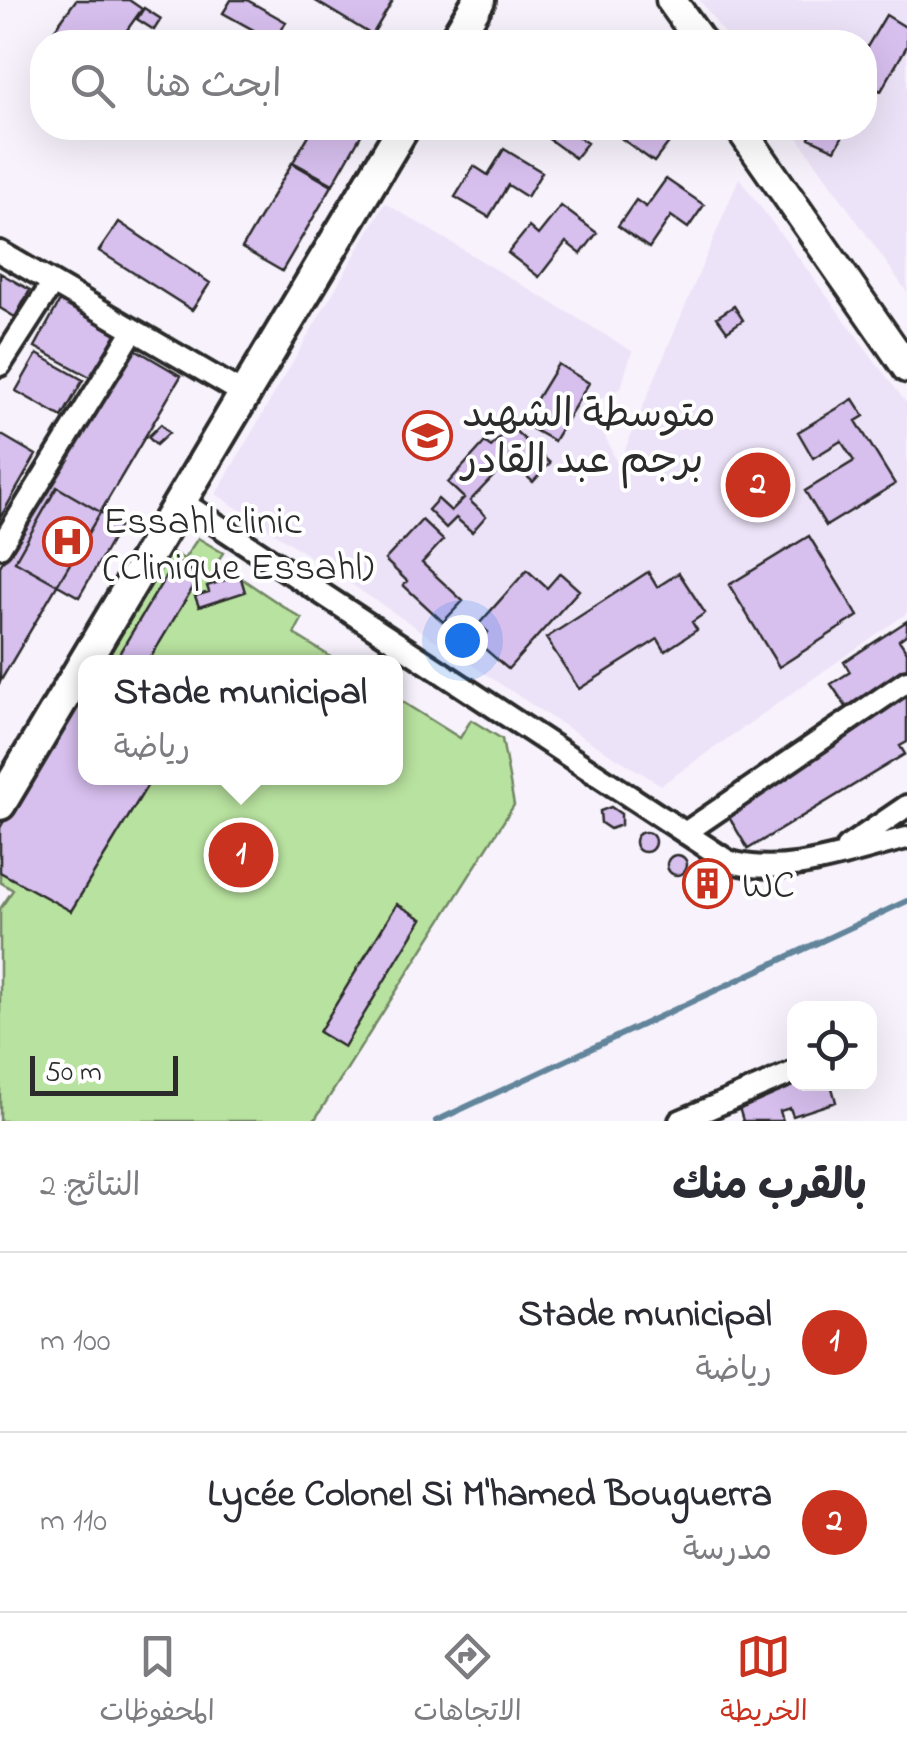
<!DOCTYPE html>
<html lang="ar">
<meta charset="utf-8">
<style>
:root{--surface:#fff;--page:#f2f2f3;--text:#2b2b33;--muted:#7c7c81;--line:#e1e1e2;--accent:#c8321e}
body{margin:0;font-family:"Indie Flower","Playpen Sans Arabic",sans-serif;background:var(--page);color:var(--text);direction:rtl}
.controls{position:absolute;right:30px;bottom:30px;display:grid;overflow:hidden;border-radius:20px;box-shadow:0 10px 40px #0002}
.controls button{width:90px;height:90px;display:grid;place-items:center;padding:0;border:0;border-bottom:2px solid var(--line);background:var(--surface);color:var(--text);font:50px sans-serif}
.scale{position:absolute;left:30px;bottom:25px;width:148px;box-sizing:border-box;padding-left:10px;border:5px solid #2b2b2b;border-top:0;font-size:28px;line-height:35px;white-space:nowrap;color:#2b2b2b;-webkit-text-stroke:8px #fff;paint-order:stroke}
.you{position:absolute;left:462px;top:640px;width:35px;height:35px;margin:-25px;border:8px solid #fff;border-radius:50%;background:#1a73e8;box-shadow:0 0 0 15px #1a73e833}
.badge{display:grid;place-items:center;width:65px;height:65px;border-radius:50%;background:var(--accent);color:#fff;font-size:32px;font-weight:700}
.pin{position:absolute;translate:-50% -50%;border:5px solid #fff;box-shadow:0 2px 10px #0006}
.popup{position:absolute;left:78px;top:655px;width:325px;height:130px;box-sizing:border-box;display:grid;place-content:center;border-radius:20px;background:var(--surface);filter:drop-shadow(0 2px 8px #0005);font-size:32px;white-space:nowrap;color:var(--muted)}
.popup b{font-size:38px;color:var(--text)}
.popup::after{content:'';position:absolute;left:50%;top:100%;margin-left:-20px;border:20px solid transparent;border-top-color:var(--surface)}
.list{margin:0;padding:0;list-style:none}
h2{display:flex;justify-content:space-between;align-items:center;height:130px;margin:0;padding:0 40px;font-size:42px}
h2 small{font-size:32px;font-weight:400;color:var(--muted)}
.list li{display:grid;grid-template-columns:65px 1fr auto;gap:30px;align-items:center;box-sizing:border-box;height:180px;padding:0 40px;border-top:2px solid var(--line)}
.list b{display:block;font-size:38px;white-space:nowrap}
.list p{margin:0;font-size:32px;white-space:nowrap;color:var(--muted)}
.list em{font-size:32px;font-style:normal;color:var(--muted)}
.icon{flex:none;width:55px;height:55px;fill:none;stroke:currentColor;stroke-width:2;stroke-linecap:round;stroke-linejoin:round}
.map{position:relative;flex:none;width:907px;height:1121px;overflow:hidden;direction:ltr}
.search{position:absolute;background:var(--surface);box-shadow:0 10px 40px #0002;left:30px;right:30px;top:30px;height:110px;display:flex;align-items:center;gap:25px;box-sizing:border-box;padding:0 35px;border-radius:40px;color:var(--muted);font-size:38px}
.sheet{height:490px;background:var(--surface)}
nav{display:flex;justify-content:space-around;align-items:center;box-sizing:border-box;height:140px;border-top:2px solid var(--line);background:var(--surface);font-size:28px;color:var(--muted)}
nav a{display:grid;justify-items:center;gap:5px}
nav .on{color:var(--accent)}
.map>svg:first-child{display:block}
.built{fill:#ede3f8}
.green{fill:#b8e29f;stroke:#728665;stroke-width:2.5}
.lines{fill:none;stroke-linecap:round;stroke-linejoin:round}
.stream{stroke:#62859b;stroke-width:6}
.building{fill:#d7bfee;stroke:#2b2b2b;stroke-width:2.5}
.street-casing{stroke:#2b2b2b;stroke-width:28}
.secondary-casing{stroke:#2b2b2b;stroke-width:35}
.primary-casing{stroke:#2b2b2b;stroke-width:38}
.street{stroke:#fff;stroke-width:20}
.secondary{stroke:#fff;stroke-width:28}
.primary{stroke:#fff;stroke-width:30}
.labels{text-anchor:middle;stroke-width:8;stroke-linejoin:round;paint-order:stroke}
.poi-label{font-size:40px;fill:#2b2b2b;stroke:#fff;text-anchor:start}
</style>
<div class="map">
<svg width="907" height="1121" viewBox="0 0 907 1121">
<rect width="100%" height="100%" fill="#f7f2fc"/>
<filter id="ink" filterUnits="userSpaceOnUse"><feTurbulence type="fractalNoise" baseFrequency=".01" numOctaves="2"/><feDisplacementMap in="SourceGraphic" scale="20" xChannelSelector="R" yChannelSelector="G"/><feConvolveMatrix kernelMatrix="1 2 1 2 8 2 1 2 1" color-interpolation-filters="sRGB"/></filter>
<g filter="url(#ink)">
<path class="built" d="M700,0H907V292L791,128H864V42H730Z
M739,178L907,404V613L661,785L550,717L216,494L385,203L632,351L621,388L591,403L618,466Z"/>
<path class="green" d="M198,538L223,553L217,562L302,619L294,634L339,662H104L167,549L184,559Z
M86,674V778H396V698L460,738L471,720L502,739L514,805L314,1121H0V909L13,890L0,882V828Z"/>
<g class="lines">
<path class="stream" d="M436,1121L907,901"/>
</g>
<path class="building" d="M76,0H129L142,9L127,30L141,40L72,42L54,30Z
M231,0H247L286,22L275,42L223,13Z
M314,0H388L392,2L372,35Z
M144,8L161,19L154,30L137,19Z
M886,15L907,28V46L881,91L864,82V52Z
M313,128H365L333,184L293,162Z
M565,128L587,143L575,158L535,129Z
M630,128H704L695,139L680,128L654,162L622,139Z
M814,128H847L835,150L809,138Z
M504,149L542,172L527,197L508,185L489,217L455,197L474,166L488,175Z
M292,163L332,186L282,271L242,248Z
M666,179L704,205L688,228L671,216L649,248L618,226L636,200L646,207Z
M561,206L597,233L581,254L566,242L539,277L508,253L529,227L538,235Z
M119,222L210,283L192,310L99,251Z
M0,273L30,290L15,317L0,308Z
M61,299L118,330L92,378L35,347Z
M734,306L743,320L727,331L717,317Z
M130,346L181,376L0,682V566Z
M37,354L83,380L62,417L16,391Z
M558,364L589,383L554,441L522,423Z
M853,399L864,416L856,421L895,484L826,526L805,491L854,461L841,441L813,458L798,432Z
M161,424L169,433L156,445L148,437Z
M510,426L550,463L533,482L509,460L470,501L486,516L472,532L456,518L446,528L428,510L438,499L451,511L464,498L448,483L485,442L491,447Z
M0,434L36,455L0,518Z
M57,487L121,524L79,597L15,561Z
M422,520L443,540L422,563L463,601L443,622L403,585L407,581L385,560Z
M809,536L858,616L779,667L729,585Z
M175,561L200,576L148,662H114Z
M527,570L547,588L560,573L579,590L508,669L478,643L488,632L479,624Z
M648,572L657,587L679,573L705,613L692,622L697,630L665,651L658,639L579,689L546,638Z
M240,575L245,592L199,607L195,596L209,592L207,586Z
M907,621V634L899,640L907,652V669L847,708L831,684L850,672L844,662Z
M86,673V778H152L71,911L0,872V828Z
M907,689V742L900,746L905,754L748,849L724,809L841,741L836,732Z
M611,807L621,814V825L610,829L601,823L600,811Z
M635 842a10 10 0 1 1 20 0a10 10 0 1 1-20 0Z
M667 865a10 10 0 1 1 20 0a10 10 0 1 1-20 0Z
M703,869L722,881L712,897L692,885Z
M397,904L422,919L344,1047L319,1032Z
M794,1080V1084H831L836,1102L793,1116L790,1108L780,1111L783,1121H743L736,1097Z"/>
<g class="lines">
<defs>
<path id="street" d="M0,252L244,394
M0,365L52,284
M181,501L728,861C783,879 852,851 907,838
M0,547L133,331
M685,833L907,681
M847,847L907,806
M680,1121L794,1072"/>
<path id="secondary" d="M671,0L701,42
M740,128L907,368"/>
<path id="primary" d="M454,42L479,0
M0,804L403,128"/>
</defs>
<use href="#street" class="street-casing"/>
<use href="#secondary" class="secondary-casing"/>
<use href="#primary" class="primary-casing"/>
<use href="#street" class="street"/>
<use href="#secondary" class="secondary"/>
<use href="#primary" class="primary"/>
</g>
</g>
<defs>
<symbol id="school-ring" viewBox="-11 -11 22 22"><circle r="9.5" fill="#fff" stroke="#c8321e" stroke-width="1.5"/><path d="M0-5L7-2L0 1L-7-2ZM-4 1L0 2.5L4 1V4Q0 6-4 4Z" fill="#c8321e"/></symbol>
<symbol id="hospital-ring" viewBox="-11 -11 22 22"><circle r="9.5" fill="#fff" stroke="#c8321e" stroke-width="1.5"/><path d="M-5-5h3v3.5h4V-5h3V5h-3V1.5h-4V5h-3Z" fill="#c8321e"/></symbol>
<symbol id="building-ring" viewBox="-11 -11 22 22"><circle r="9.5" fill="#fff" stroke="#c8321e" stroke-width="1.5"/><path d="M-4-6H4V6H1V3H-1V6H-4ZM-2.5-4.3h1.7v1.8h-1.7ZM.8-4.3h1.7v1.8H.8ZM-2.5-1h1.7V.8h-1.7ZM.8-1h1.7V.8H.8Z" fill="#c8321e"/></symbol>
</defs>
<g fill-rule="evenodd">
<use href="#school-ring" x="400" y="408" width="55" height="55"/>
<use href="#hospital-ring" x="40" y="514" width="55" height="55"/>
<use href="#building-ring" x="680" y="856" width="55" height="55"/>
</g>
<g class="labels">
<g class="poi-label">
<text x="462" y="426">متوسطة الشهيد<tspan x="462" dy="46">برجم عبد القادر</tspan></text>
<text x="103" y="533">Essahl clinic<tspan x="103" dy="46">(Clinique Essahl)</tspan></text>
<text x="742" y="897">WC</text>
</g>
</g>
</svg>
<div class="controls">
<button><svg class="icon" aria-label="locate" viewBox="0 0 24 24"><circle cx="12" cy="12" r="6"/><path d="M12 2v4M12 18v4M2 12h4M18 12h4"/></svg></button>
</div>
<div class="scale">50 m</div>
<div class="you"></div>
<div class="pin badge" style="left:241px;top:855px">1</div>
<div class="popup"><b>Stade municipal</b>رياضة</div>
<div class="pin badge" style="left:758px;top:485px">2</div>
<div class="search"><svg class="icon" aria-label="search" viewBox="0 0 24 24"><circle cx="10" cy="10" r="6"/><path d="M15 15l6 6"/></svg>ابحث هنا</div>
</div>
<section class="sheet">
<h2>بالقرب منك<small>النتائج: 2</small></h2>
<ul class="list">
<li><span class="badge">1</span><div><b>Stade municipal</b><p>رياضة</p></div><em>100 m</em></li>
<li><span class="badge">2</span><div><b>Lycée Colonel Si M'hamed Bouguerra</b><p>مدرسة</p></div><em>110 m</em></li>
</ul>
</section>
<nav>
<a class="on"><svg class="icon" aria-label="map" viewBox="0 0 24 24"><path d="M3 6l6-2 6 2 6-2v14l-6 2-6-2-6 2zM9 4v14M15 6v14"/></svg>الخريطة</a>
<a><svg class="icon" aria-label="directions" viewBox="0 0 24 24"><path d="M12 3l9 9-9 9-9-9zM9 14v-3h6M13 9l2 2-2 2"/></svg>الاتجاهات</a>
<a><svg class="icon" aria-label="saved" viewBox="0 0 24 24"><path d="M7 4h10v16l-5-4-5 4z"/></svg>المحفوظات</a>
</nav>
